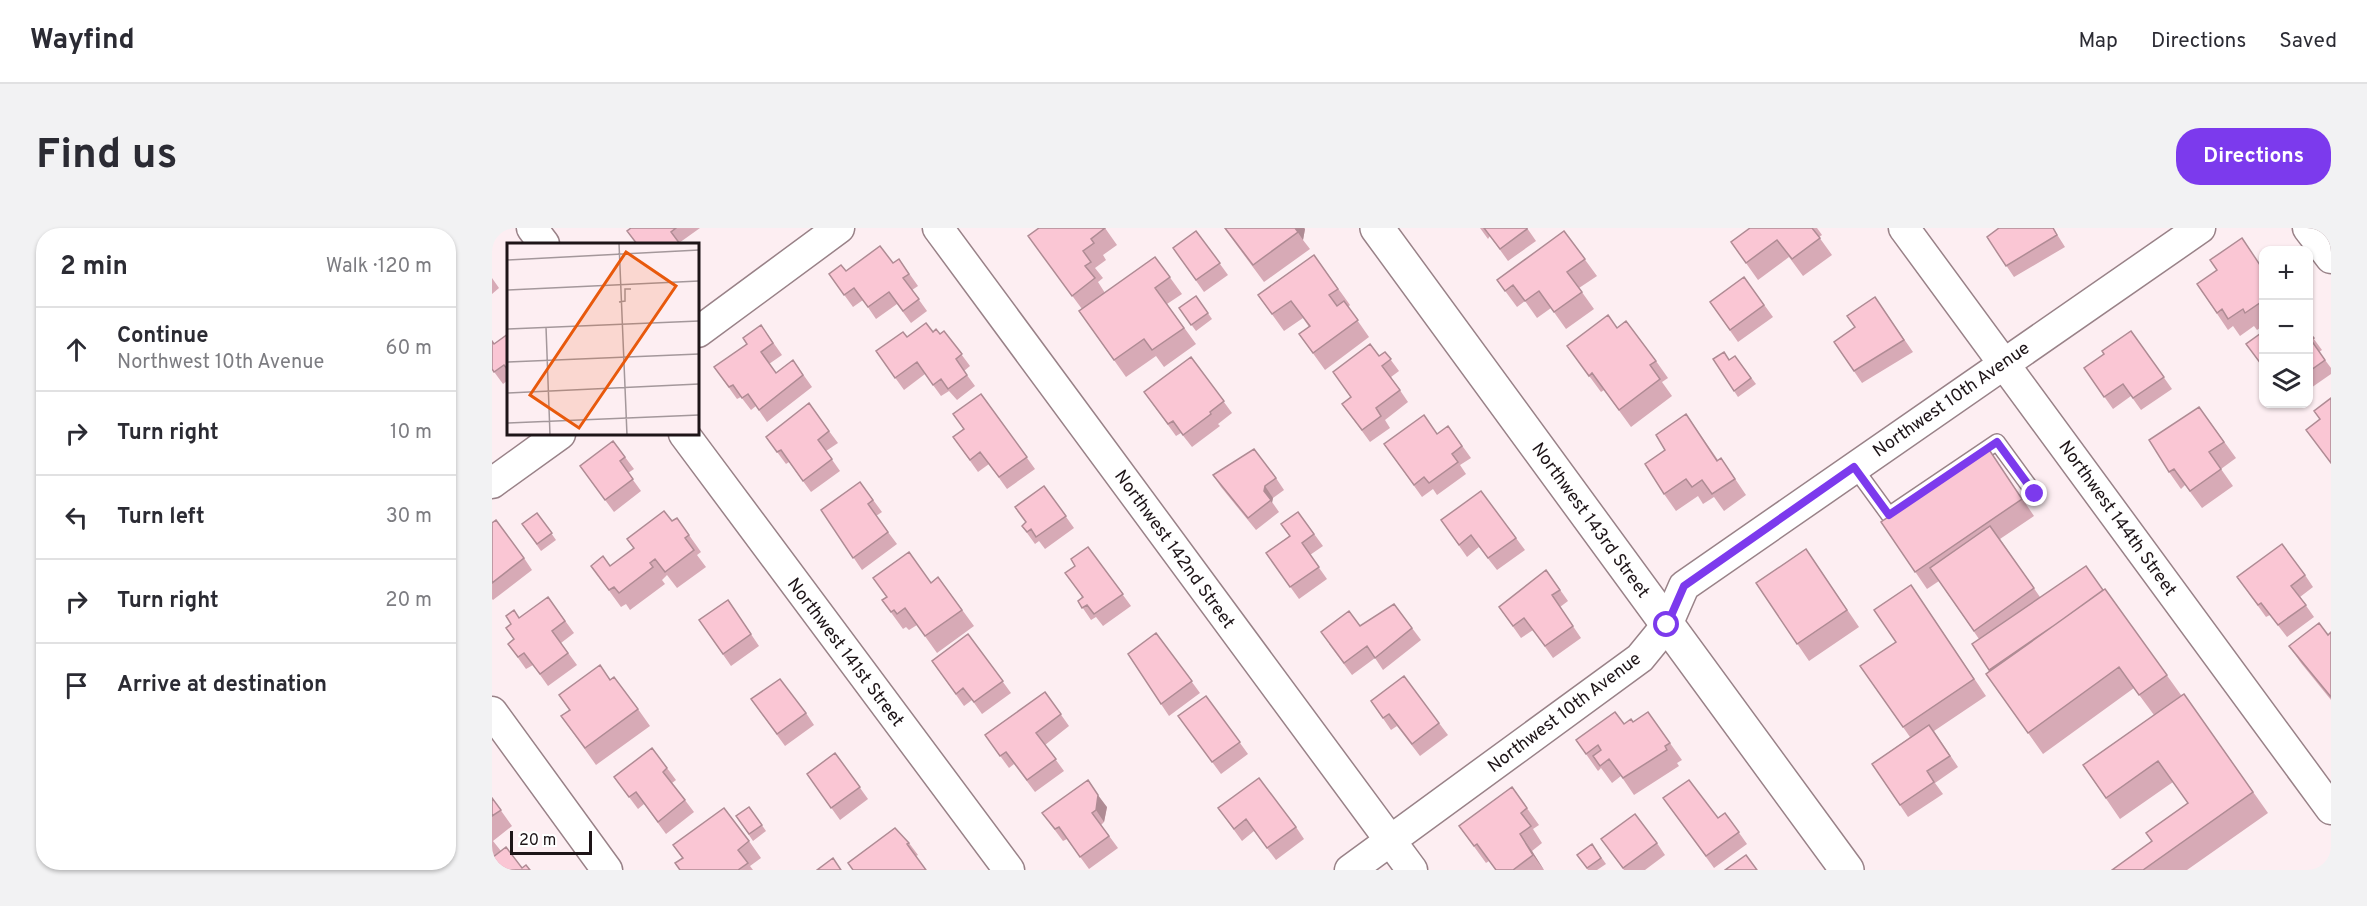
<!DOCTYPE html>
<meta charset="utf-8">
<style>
:root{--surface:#fff;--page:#f2f2f3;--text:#2b2b33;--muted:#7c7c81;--line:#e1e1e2;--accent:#7c3aed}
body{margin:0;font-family:Overpass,sans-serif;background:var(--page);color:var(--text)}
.controls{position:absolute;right:18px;top:18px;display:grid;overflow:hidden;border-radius:12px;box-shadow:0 2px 4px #0004}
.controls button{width:54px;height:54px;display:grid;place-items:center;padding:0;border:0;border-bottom:2px solid var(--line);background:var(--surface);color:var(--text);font:30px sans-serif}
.scale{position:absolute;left:18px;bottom:15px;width:82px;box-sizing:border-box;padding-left:6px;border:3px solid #1e1518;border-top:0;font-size:16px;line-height:21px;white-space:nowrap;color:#1e1518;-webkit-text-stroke:4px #fff;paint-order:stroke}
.stop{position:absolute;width:18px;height:18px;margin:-14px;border:4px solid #7c3aed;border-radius:50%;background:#fff}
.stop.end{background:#7c3aed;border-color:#fff;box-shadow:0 2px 6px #0008}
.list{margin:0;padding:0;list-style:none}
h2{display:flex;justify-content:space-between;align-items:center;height:78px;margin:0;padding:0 24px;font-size:26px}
h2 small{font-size:20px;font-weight:400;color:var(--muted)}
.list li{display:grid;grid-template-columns:39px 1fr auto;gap:18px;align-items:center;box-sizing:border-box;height:84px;padding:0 24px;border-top:2px solid var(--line)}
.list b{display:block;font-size:22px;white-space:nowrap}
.list p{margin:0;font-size:20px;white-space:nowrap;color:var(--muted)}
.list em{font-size:20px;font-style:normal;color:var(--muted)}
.icon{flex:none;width:33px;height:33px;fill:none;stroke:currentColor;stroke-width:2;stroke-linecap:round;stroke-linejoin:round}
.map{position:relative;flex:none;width:1839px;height:642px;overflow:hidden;border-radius:24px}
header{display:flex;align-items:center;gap:36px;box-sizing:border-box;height:84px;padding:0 30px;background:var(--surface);border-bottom:2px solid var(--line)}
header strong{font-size:28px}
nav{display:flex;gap:33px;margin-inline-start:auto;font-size:21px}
.intro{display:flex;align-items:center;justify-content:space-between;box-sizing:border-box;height:144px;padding:0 36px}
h1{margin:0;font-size:42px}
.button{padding:15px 27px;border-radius:24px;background:var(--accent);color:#fff;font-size:21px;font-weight:700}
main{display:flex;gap:36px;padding:0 36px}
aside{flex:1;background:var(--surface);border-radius:24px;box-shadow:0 2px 4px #0004}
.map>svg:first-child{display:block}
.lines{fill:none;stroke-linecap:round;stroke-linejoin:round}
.service-casing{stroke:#998288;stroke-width:18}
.minor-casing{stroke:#998288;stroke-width:33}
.tertiary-casing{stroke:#998288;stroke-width:36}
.service{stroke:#fff;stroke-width:15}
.minor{stroke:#fff;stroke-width:30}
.tertiary{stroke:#fff;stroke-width:33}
.wall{fill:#d7aab6}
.shaded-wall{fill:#af8b94}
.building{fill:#fac6d4;stroke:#af8b94;stroke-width:1.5}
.route{stroke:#7c3aed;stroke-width:8}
.labels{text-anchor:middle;stroke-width:5;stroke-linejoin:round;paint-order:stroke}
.street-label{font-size:18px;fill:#1e1518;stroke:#fff}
.inset-road{fill:none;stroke:#a4979b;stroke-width:1.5}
.view{fill:#e8590c;fill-opacity:0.15;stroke:#e8590c;stroke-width:3}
.inset-edge{fill:none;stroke:#1e1518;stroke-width:3}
</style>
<header>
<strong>Wayfind</strong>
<nav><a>Map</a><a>Directions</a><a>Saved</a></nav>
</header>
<div class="intro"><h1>Find us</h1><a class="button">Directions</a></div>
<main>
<aside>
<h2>2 min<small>Walk · 120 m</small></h2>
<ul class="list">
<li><svg class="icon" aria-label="ahead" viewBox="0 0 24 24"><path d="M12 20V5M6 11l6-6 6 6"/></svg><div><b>Continue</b><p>Northwest 10th Avenue</p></div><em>60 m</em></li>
<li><svg class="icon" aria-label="right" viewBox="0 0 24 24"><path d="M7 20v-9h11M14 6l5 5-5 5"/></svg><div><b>Turn right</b></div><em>10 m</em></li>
<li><svg class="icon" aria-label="left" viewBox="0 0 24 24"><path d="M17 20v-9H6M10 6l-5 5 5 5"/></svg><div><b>Turn left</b></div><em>30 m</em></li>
<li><svg class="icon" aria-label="right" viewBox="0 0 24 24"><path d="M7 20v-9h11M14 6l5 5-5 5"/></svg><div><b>Turn right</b></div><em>20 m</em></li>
<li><svg class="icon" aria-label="arrive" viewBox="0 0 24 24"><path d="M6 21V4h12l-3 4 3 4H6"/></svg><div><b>Arrive at destination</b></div></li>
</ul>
</aside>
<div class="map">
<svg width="1839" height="642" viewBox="0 0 1839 642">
<rect width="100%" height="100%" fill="#fdeef2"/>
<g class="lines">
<defs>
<path id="service" d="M1362,239L1397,287L1505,214L1543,266"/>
<path id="minor" d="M40,0L52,16
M446,0L920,642
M1412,0L1839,581
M1816,0L1839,30
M206,104L347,0
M192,206L517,642
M0,255L68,206
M0,484L115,642
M858,642L1148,430L1175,397L1192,358L1708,0"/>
<path id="tertiary" d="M885,0L1355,642"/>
</defs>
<use href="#service" class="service-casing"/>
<use href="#minor" class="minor-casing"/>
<use href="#tertiary" class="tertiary-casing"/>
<use href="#service" class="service"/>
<use href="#minor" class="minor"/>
<use href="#tertiary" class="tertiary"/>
</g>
<path class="wall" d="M139,0H208L187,15Z
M613,0L625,17L611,27L614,32L603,40L611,50L606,54L613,65L663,29L690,66L675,76L704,116L672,139L664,128L634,149L587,83L590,81L536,8Z
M732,0H812L813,1L811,12L818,21L772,54Z
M988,0H1035L1044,13L1016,33L998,8L996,11Z
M1258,0H1325L1330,7L1327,9L1340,27L1311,48L1297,29L1266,52L1239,14Z
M1561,0L1573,19L1522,49L1495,9Z
M704,3L736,47L712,64L681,20Z
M1072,3L1105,48L1087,60L1102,81L1074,101L1059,80L1045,90L1033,73L1025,79L1005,52Z
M822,27L858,77L856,79L877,109L833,142L807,106L817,99L811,90L792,103L766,67Z
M407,31L426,58L420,62L435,83L419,95L405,76L384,91L371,72L361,79L337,46L401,35Z
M1772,42V97L1765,102L1762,98L1748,108L1741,98L1736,102L1705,56Z
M1252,49L1281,89L1246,114L1218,74Z
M0,50L7,60L0,66Z
M704,68L720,91L704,103L687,80Z
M1383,69L1421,124L1370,155L1342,114L1363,100Z
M269,97L290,127L277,136L284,145L301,132L320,159L275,194L264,178L259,182L249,169L245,171L222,139L255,116Z
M1125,100L1164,133L1176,150L1170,154L1180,168L1139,199L1112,162L1109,164L1075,118Z
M452,103L478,138L472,143L483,158L465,172L457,163L449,168L433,146L412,162L384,123L415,109L441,104L448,106Z
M1639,103L1680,161L1649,182L1639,168L1621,181L1592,140L1612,126Z
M1816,103L1830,122L1827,124L1839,140V146L1816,162Z
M16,106V152L11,156L0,141V113L2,116Z
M893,124L907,143L899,149L916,174L893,192L898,200L878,214L850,176L859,170L887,128Z
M1243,128L1264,156L1246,169L1221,131L1237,132Z
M699,129L740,185L726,196L728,198L700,219L689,205L684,208L652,164Z
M489,166L543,241L515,261L497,236L486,244L461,209L471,201Z
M1707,179L1744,230L1729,241L1741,258L1710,280L1693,257L1689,261L1677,244Z
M1194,186L1226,232L1229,230L1254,267L1232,283L1222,269L1211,276L1206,268L1184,283L1172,266Z
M956,198L979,230L968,237L974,246L945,267L941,261L930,269L892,216L945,206Z
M337,203L346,215L334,223L348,243L319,264L297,234L294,236L274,209Z
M1496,220L1542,288L1508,311L1548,369L1611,362L1613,361L1689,467L1692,466L1776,585L1695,642H1620L1660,613L1696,575L1681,554L1628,591L1591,537L1662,487L1642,460L1551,526L1494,446L1498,443L1480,416L1487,411L1447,353L1435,361L1389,294Z
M133,229L142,241L136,245L149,263L122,284L88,238Z
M721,247L784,250L792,262L781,270L780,274L787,284L764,302L729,259Z
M368,254L390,284L384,288L405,316L370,342L329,282Z
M552,258L582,300L553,321L547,313L543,316L530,298L534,294Z
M806,284L831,318L818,327L835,351L807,371L774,325L797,308Z
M45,285L64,312L49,323L30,296Z
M949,292L1024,310L1033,322L1005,342L987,319L975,329Z
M180,293L197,307L209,324L205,327L214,339L185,360L175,347L170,352L173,356L138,382L134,376L129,379L99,338H118L142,321L135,311Z
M0,295L32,330L40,342L1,372L0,371Z
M596,319L639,378L611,398L604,389L599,392L586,373L590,370L583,338Z
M1314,321L1367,399L1317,433L1264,355Z
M1054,342L1076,373L1068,379L1089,410L1061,430L1041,402L1029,410L1007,379Z
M1813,347L1821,359L1808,369L1822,389L1795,409L1778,387L1774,389L1745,349Z
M446,349L482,398L445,425L425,397L417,402L414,399L411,401L390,372L439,355Z
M1419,357L1494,468L1442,503L1466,539L1443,555L1451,566L1416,589L1380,536L1418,509L1368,438L1404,414Z
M56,369L82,405L69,415L85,437L56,458L41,437L34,441L16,416L22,412L27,390Z
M236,372L267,418L239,438L207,392Z
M902,376L929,412L891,442L883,430L860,447L837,416L868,398Z
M1839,404V472L1809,435L1797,418L1836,407Z
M664,405L708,465L677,488L669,476Z
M476,406L519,465L490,486L480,472L472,478L440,433Z
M118,452L146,481L158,498L104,537L69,488L77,482L67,467Z
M553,464L577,498L553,517L572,543L543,564L522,536L517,540L493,507Z
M714,468L756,526L729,546L686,488Z
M259,471L314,485L322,497L293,518Z
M879,473L947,495L956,507L928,528L905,498L899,502Z
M1156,484L1190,532L1185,535L1187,538L1142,567L1129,548L1120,555L1109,540L1106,543L1084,512L1132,496L1141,494Z
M343,525L376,571L348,592L315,546Z
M175,540L184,552L180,555L202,584L174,606L152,576L146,581L122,549Z
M1020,559L1047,597L1041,601L1050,615L1040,623L1052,642H1004L997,633L994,635L967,598Z
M0,570L20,598L1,613L9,623L30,640L0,642Z
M1171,570L1226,590L1233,585L1255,616L1222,640Z
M257,579L274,603L261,613L244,588Z
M615,579L612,594L609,597L626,620L597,641L575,611L571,613L550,585Z
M726,580L804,599L812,611L784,632L762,603L750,613Z
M1109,611L1165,615L1173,627L1153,642H1132Z
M257,613L269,630L258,638L261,642H188L190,630L181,617Z
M417,615L426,627L424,628L361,642Z
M1100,616L1114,636L1105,642H1096L1085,627Z"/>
<path class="shaded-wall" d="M803,0H812L813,1L811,12Z
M773,258L781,270L780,275L772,263Z
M606,567L615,579L612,594L604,582Z
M1028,606L1040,623L1052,642L1041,627Z"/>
<path class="building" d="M139,0H184L179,4L188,16H145L135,3Z
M547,0H613L599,11L602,15L591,23L599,34L593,38L603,50L580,68L536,8Z
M733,0H803L806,4L761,37Z
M992,0H1035V1L1008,21Z
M1258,0H1320L1328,10L1300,31L1285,12L1254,35L1239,14Z
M1507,0H1561L1565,7L1514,38L1495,9Z
M704,3L728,35L704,52L681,20Z
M1072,3L1093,31L1075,44L1090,64L1062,84L1047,63L1033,73L1021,57L1013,63L1005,52Z
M1750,10L1772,43V72L1753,85L1751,81L1736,91L1730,81L1725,85L1705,56L1725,42L1718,32Z
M388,18L401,35L407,31L417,46L411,50L427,71L411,83L397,64L376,79L362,60L352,67L337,46L349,37L354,43Z
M822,27L846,61L837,67L845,78L852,73L866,92L821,125L807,106L818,98L799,73L780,86L766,67Z
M663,29L678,49L663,60L692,100L660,122L652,111L622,132L587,83Z
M1252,49L1272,77L1238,102L1218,74Z
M704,68L716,85L699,97L687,80Z
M1383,69L1412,112L1362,143L1342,114L1363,99L1355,88Z
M1116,87L1125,100L1134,93L1164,133L1158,137L1168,151L1127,182L1100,145L1097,148L1075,118Z
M434,95L441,104L444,101L448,106L452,103L470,126L464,131L475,147L456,161L449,151L441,157L425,134L403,150L384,123L411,104L415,109Z
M269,97L281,115L269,124L284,145L301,132L311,147L267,182L256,166L250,170L241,157L237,159L222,139L255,116L251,110Z
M1639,103L1672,149L1641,170L1631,156L1612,169L1592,140L1612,126L1610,123Z
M1772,103V134L1769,136L1754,116Z
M1816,103L1822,110L1819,112L1833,132L1816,144Z
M16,106V142L12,137L2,144L0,141V113L2,116Z
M878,116L887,128L893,124L899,131L890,138L908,162L884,180L889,188L870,202L850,176L859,169L841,144Z
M1232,124L1237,132L1243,128L1259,150L1242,163L1221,131Z
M699,129L732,173L718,184L719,186L691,207L681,193L676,196L652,164Z
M489,166L535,229L507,249L488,224L478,232L461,209L472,201L461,186Z
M1839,170V235L1814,202L1828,191L1822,183Z
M317,175L337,203L326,212L340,231L311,253L289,222L285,224L274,209Z
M1707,179L1732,214L1717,224L1729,241L1698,263L1682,241L1677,244L1657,212Z
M1194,186L1225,233L1229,230L1243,251L1220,266L1210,252L1200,259L1194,251L1172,266L1153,236L1173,222L1164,207Z
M932,187L945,206L956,198L970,218L960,226L966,234L937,255L932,249L922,257L892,216Z
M121,213L133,229L128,233L141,251L113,272L88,238Z
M1496,220L1530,271L1423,344L1389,294Z
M762,221L784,250L773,258L772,263L779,272L756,290L721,247Z
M368,254L381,272L376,276L396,304L361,330L329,282Z
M552,258L574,288L544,309L539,301L535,304L530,298L534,294L523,279Z
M989,263L1024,310L996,330L979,307L967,317L949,292Z
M172,283L180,293L185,290L197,307L193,310L202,322L173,344L163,331L158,335L161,339L127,365L122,359L117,362L99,338L111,328L118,338L142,320L135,311Z
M806,284L822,306L810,315L827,339L798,359L774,325L798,308L789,296Z
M45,285L60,305L45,316L30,296Z
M4,292L32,330L0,355V295Z
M1498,298L1542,360L1482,403L1438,340Z
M1790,316L1813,347L1799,358L1814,377L1786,397L1769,375L1766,377L1745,349Z
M596,319L631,366L602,386L595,377L590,380L586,373L591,369L573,345L583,338L579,331Z
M1314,321L1355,382L1305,416L1264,355Z
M417,324L439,355L446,349L470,382L433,408L413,380L405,386L402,382L399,384L390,372L395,369L381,350Z
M1594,338L1611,362L1564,396L1497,442L1480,416Z
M1054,342L1068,362L1060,367L1081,398L1053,418L1032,390L1021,398L1007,379Z
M1419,357L1482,451L1411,499L1368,438L1404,414L1382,382Z
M1613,361L1675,447L1647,467L1627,439L1536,505L1494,446Z
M56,369L73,393L60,403L76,425L48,446L32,425L26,429L16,416L22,411L14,400L19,396L14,388L22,382L27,390Z
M236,372L259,406L231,426L207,392Z
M902,376L920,400L883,430L875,418L852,435L829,404L857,383L868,398Z
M1827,395L1836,407L1839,404V469L1797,418Z
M664,405L700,453L669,476L636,426Z
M476,406L511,453L482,474L471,460L464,466L440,433Z
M108,437L118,452L122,449L146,481L93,520L69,488L78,482L67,467Z
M912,448L947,495L920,516L897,486L891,490L879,473Z
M288,451L314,485L285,506L259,471Z
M553,464L569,486L544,505L564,531L535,552L514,524L508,528L493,507Z
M1692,466L1761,564L1651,642H1620L1660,613L1654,605L1696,575L1666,533L1614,570L1591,537Z
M714,468L748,514L720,534L686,488Z
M1123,484L1132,496L1139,491L1141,494L1156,484L1178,515L1173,518L1175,522L1131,550L1117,531L1108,538L1101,528L1109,522L1106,517L1094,526L1084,512Z
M1437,497L1458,528L1435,543L1442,554L1408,577L1380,536Z
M160,520L175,540L171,544L193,572L166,594L144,564L137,569L122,549Z
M343,525L368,559L339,580L315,546Z
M767,550L804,599L775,620L754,591L742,601L726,580Z
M596,552L606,567L604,582L600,585L617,608L588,629L567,599L563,601L550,585Z
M1197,552L1226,590L1233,585L1247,604L1214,628L1171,570Z
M1020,559L1035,580L1029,585L1039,598L1028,606L1041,627L1021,642H1004L985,616L982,618L967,598Z
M0,570L9,582L0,588Z
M257,579L270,597L257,606L244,588Z
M232,580L257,613L246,622L256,635L246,642H188L183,635L191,630L181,617Z
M1143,586L1165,615L1131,640L1109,611Z
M403,600L417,615L415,616L434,642H361L356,635Z
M1100,616L1109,630L1095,640L1085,627Z
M14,619L30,640L34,637L38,642H0V630Z
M1254,627L1265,642H1233Z
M341,630L349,642H325Z"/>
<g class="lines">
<path class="route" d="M1175,397L1192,358L1362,239L1397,287L1505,214L1543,266"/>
</g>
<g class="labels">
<g class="street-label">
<text transform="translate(1459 171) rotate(-35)" y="6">Northwest 10th Avenue</text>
<text transform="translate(1626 290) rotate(54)" y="6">Northwest 144th Street</text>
<text transform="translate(1099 292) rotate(54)" y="6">Northwest 143rd Street</text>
<text transform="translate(683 321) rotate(54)" y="6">Northwest 142nd Street</text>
<text transform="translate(354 424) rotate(53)" y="6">Northwest 141st Street</text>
<text transform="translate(1072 484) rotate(-37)" y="6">Northwest 10th Avenue</text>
</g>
</g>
<g transform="translate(15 15)">
<rect width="192" height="192" fill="#fdeef2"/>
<path class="inset-road" d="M112,0L120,192M0,17L192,7M0,47L192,38M112,59L118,58V46H124M39,84L43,192M0,86L192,78M0,119L192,111M0,150L192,141M0,180L192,172"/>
<path class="view" d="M119,9L169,43L72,185L23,152Z"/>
<rect width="192" height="192" class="inset-edge"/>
</g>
</svg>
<div class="controls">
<button>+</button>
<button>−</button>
<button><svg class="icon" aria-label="layers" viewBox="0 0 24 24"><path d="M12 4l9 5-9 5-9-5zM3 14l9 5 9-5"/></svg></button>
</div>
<div class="scale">20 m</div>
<div class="stop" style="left:1175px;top:397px"></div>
<div class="stop end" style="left:1543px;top:266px"></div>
</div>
</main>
